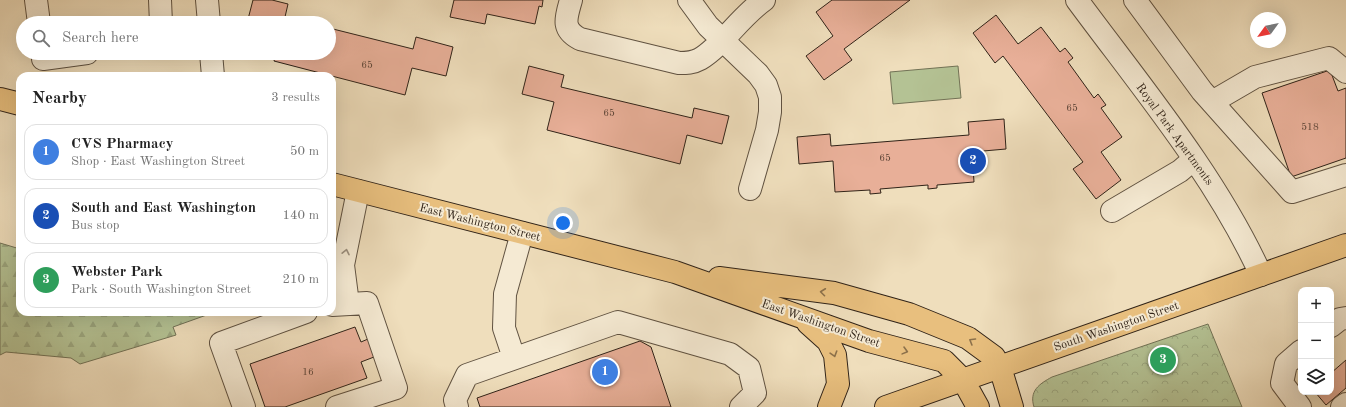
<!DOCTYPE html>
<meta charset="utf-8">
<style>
:root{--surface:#fff;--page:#f2f2f2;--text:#222;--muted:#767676;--line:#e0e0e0;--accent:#0b8043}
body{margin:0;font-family:"Old Standard TT",serif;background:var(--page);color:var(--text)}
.controls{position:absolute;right:12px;bottom:12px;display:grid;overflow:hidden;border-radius:8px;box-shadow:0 4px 16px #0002}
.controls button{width:36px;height:36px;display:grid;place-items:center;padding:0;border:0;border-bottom:1px solid var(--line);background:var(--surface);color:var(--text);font:20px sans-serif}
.compass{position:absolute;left:1250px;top:12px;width:36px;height:36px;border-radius:50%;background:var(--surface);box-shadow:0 4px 16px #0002;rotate:237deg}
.you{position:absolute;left:563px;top:223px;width:14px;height:14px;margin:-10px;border:3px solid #fff;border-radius:50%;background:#1a73e8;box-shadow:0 0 0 6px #1a73e833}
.badge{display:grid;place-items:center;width:26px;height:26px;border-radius:50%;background:var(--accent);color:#fff;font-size:13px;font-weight:700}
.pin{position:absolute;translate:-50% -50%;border:2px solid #fff;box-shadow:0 1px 4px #0006}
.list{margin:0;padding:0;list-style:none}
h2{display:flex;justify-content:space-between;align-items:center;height:52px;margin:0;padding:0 16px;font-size:17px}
h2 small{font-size:13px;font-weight:400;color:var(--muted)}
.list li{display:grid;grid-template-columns:26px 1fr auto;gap:12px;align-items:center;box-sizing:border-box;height:56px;margin:0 8px 8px;padding:0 8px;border:1px solid var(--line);border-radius:12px}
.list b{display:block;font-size:15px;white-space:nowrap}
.list p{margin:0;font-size:13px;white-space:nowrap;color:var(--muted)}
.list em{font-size:13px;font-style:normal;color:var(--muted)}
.icon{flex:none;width:22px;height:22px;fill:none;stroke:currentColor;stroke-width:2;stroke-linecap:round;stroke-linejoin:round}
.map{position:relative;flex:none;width:1346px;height:407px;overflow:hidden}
.search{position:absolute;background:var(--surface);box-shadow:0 4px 16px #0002;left:16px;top:16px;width:320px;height:44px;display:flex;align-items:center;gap:10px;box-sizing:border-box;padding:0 14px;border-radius:22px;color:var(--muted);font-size:15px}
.panel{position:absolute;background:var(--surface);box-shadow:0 4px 16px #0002;left:16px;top:72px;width:320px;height:244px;border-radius:12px}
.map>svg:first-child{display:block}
.forest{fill:url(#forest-firs);stroke:#727256}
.park{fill:url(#park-crowns);stroke:#727256}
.pitch{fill:#b4c294;stroke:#727256}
.building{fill:#e8af98;stroke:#302318}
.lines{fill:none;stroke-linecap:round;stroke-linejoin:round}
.minor-casing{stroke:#605241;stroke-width:24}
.major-casing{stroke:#302318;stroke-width:24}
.minor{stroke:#f5ead3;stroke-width:22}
.major{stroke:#e8bf7e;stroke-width:22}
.oneway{stroke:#9c907f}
.oneway2{stroke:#8c714b}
.labels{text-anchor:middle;stroke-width:4;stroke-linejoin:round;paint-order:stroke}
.number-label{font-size:10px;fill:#5e4638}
.street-label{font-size:12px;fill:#302318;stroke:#f5ead3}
</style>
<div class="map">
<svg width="1346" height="407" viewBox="0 0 1346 407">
<defs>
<pattern id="forest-firs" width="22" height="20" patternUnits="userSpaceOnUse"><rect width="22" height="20" fill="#b4c294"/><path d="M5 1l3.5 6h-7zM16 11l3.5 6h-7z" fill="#9ba67f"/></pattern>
<pattern id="park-crowns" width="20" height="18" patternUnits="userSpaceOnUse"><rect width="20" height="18" fill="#b4c294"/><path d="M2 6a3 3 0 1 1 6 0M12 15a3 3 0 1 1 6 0" fill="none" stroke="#9ba67f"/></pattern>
</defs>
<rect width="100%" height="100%" fill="#efdebc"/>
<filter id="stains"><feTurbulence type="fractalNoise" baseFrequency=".005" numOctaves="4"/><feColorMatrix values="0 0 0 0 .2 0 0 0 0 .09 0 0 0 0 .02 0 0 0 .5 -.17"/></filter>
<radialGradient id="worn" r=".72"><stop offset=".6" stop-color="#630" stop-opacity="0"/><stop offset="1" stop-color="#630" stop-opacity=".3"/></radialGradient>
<path class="forest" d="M0,243L20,249V312H215L173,327L176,335L80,364L71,358L6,352L0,355Z"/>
<path class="park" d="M1208,324L1242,407H1034C1029,391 1039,384 1052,377Z"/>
<path class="pitch" d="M958,66L961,98L893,104L890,72Z"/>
<path class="building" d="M253,0H272L288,4L285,17L309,23H247Z
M454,0H543L542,7L539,6L535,24L487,14L485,24L450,17Z
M832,0H910L844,49L852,60L824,80L806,56L833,36L816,12Z
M996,15L1018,44L1041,27L1060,52L1065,48L1073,58L1068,62L1094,98L1098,94L1106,105L1101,108L1122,137L1101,152L1121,180L1096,199L1073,169L1083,162L1003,56L995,63L973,33Z
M329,28L413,49L416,37L453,47L446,76L412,68L405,95L274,61L276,53H329Z
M529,66L564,75L561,87L692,118L694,108L729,116L722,144L687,135L680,164L547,130L554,102L522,94Z
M1330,70L1338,91L1346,88V158L1291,177L1262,93Z
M1004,119L1006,149L972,152L974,182L937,185V188L928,189V185L880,189L881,193L870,194V190L835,192L833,161L799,164L797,137L830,134L831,146L969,135L968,122Z
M355,327L361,342L368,339L374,357L361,362L367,378L285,407H265L250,364Z
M640,341L651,347L671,407H480L477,398Z
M1346,360V388L1326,405L1315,392H1331V373Z"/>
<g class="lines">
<defs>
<path id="minor" d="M36,0L39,23
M160,0L161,23
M207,0L209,23
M571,0C566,18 561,29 580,39L679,63C686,63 693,63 700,59C722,46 740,17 764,0
M689,0L708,26L758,74L766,85L770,97V112L767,130L750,189
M1077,0C1142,88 1216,176 1261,275
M1135,0L1202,91L1292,192L1346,175
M211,53L213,76
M43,59L87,53
M1212,102L1255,77L1329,58L1346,72
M1112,211L1180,171L1194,159
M348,304L343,265L358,191
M332,305L367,303L396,388L337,407
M1331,326L1340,319L1346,318
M514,358L504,328L505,294L522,233
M244,407L221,343L306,312
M457,407L455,400L467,375L618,322L730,354L749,368L755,393L741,407
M1300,407L1282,383L1286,364L1301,351
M1342,407L1346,404"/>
<path id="major" d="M0,99L20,104
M332,184L675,272L869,341L944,361L963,380L978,407
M719,278L834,293L909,314L968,338L994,357L1000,367L1012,407
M808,323L828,341L835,355L838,384L829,407
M886,407L1346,245"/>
</defs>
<use href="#minor" class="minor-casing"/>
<use href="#major" class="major-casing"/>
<use href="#minor" class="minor"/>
<use href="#major" class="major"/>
</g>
<defs><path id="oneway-chevron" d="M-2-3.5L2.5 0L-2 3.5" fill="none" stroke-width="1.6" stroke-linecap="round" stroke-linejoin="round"/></defs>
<use class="oneway" href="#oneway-chevron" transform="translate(346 252) rotate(-78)"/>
<g class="oneway2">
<use href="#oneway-chevron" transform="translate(823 292) rotate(-173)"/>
<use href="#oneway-chevron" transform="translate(972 341) rotate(-149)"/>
<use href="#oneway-chevron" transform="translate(905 351) rotate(15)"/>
<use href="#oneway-chevron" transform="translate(834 354) rotate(73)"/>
</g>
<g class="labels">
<g class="number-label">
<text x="367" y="68">65</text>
<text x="1072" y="111">65</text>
<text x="609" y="116">65</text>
<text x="1310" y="130">518</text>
<text x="885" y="161">65</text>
<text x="308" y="375">16</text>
</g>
<g class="street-label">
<text transform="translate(1175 134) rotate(54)" y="4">Royal Park Apartments</text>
<text transform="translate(480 222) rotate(14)" y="4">East Washington Street</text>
<text transform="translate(821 323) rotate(19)" y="4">East Washington Street</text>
<text transform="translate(1116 326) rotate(-19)" y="4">South Washington Street</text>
</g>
</g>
<rect width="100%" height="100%" filter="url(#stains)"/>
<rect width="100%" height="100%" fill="url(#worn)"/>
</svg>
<div class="controls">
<button>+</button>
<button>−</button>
<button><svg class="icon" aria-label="layers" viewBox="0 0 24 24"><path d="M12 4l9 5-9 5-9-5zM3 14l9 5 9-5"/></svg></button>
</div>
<svg class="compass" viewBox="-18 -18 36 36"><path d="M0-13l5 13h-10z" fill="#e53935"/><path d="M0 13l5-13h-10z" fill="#767676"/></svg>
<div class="you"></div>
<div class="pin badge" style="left:605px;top:372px;background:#3f7fe0">1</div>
<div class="pin badge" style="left:973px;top:161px;background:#1a4fb4">2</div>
<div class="pin badge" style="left:1163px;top:360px;background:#2e9e5b">3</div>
<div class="search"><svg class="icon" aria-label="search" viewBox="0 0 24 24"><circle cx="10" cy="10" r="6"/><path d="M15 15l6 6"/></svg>Search here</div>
<section class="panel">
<h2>Nearby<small>3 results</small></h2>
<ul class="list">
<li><span class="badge" style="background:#3f7fe0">1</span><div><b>CVS Pharmacy</b><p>Shop · East Washington Street</p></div><em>50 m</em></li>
<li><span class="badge" style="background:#1a4fb4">2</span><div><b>South and East Washington</b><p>Bus stop</p></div><em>140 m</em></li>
<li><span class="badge" style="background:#2e9e5b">3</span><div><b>Webster Park</b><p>Park · South Washington Street</p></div><em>210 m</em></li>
</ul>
</section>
</div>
